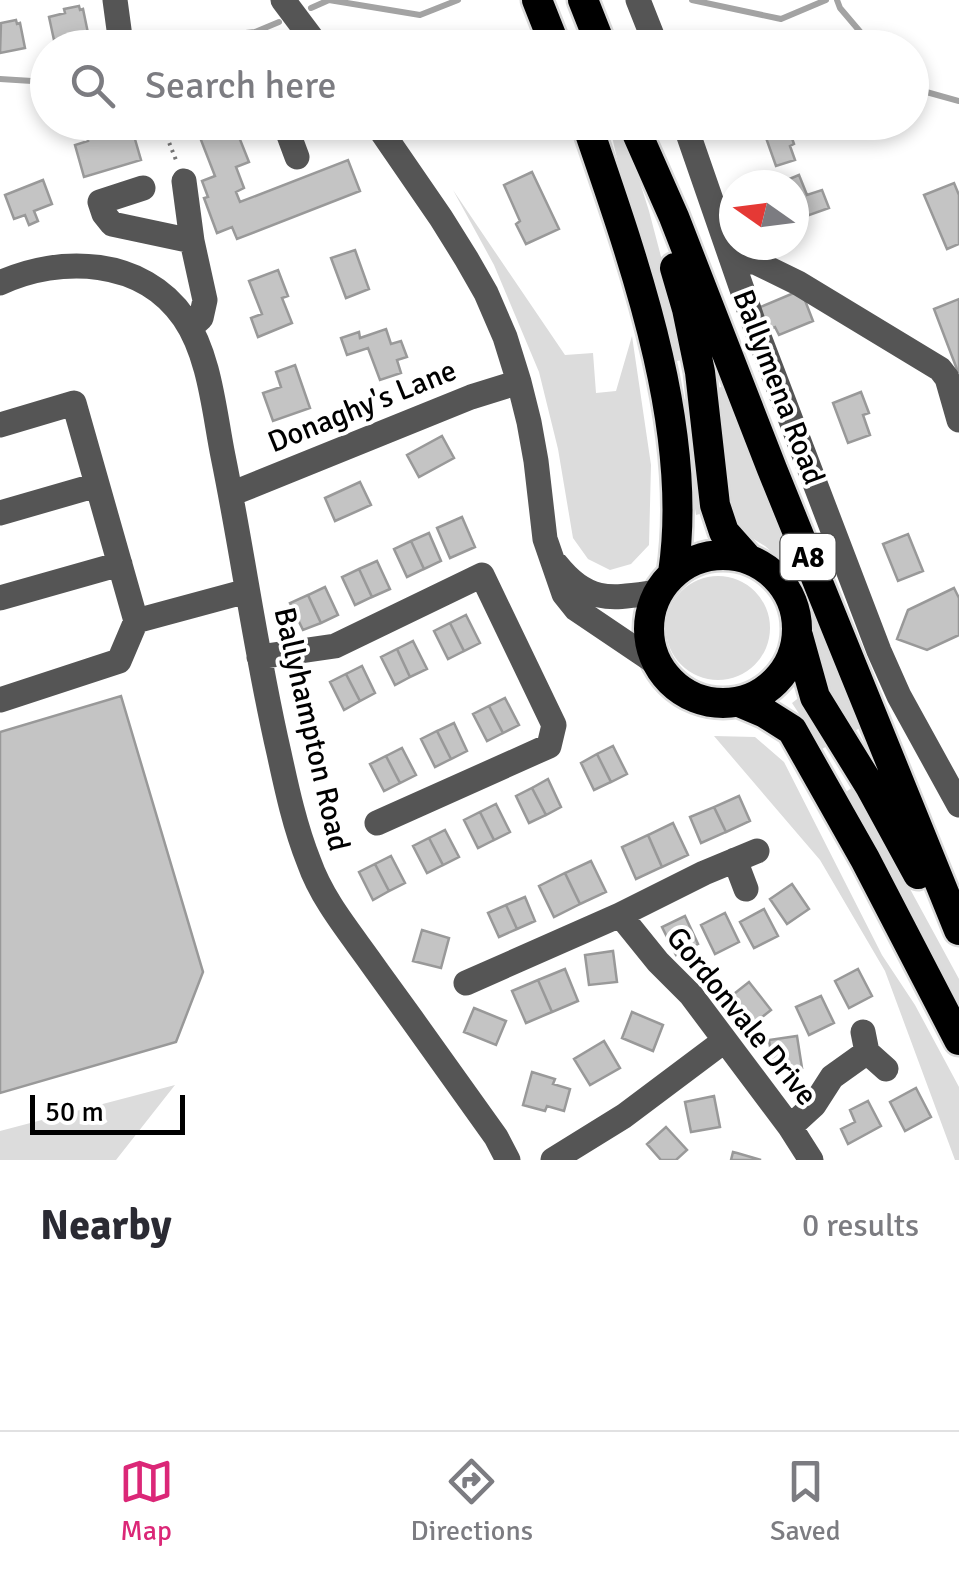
<!DOCTYPE html>
<style>
:root{--surface:#fff;--page:#f7f7f7;--text:#2b2b33;--muted:#7c7c81;--line:#e1e1e2;--accent:#db2777}
body{margin:0;font-family:Signika,sans-serif;background:var(--page);color:var(--text)}
.compass{position:absolute;left:719px;top:170px;width:90px;height:90px;border-radius:50%;background:var(--surface);box-shadow:0 5px 15px #0003;rotate:284deg}
.scale{position:absolute;left:30px;bottom:25px;width:155px;box-sizing:border-box;padding-left:10px;border:5px solid #000;border-top:0;font-size:28px;line-height:35px;white-space:nowrap;color:#000;-webkit-text-stroke:8px #fff;paint-order:stroke}
.list{margin:0;padding:0;list-style:none}
h2{display:flex;justify-content:space-between;align-items:center;height:130px;margin:0;padding:0 40px;font-size:42px}
h2 small{font-size:32px;font-weight:400;color:var(--muted)}
.icon{flex:none;width:55px;height:55px;fill:none;stroke:currentColor;stroke-width:2;stroke-linecap:round;stroke-linejoin:round}
.map{position:relative;flex:none;width:959px;height:1160px;overflow:hidden}
.search{position:absolute;background:var(--surface);box-shadow:0 5px 15px #0003;left:30px;right:30px;top:30px;height:110px;display:flex;align-items:center;gap:25px;box-sizing:border-box;padding:0 35px;border-radius:55px;color:var(--muted);font-size:38px}
.sheet{height:270px;background:var(--surface)}
nav{display:flex;justify-content:space-around;align-items:center;box-sizing:border-box;height:140px;border-top:2px solid var(--line);background:var(--surface);font-size:28px;color:var(--muted)}
nav a{display:grid;justify-items:center;gap:5px}
nav .on{color:var(--accent)}
.map>svg:first-child{display:block}
.green{fill:#dcdcdc}
.lines{fill:none;stroke-linecap:round;stroke-linejoin:round}
.stream{stroke:#a3a3a3;stroke-width:6}
.building{fill:#c4c4c4;stroke:#999;stroke-width:2.5}
.highway-casing{stroke:#dbdbdb;stroke-width:35}
.path{stroke:#777;stroke-width:4;stroke-dasharray:2.5 5;stroke-linecap:butt}
.minor{stroke:#555;stroke-width:25}
.highway{stroke:#000;stroke-width:30}
.labels{text-anchor:middle;stroke-width:8;stroke-linejoin:round;paint-order:stroke}
.shield{fill:#fff;stroke:#4c4c4c;stroke-width:2.5}
.shield-label{font-size:28px;font-weight:bold;fill:#000}
.street-label{font-size:30px;fill:#000;stroke:#fff}
</style>
<div class="map">
<svg width="959" height="1160" viewBox="0 0 959 1160">
<rect width="100%" height="100%" fill="#fff"/>
<path class="green" d="M609,123H621L649,211L688,359L671,362L622,181Z
M453,190L565,355L593,353L596,393L616,391L632,336L651,465L649,545L631,564L610,570L588,559L573,538L558,449L539,372L494,265Z
M732,384L798,575L765,546L739,530L729,510L714,389Z
M693,399L703,513L696,515L679,400Z
M666 628a52 52 0 1 1 104 0a52 52 0 1 1-104 0Z
M810,615H816L860,728L847,735L814,666Z
M801,696L829,745L822,749L792,703Z
M714,736L755,737L784,762L882,955L915,1005L959,1087V1160H955L885,971L820,860Z
M854,786L959,979V1006L846,792Z
M175,1085L116,1160H0V1131Z"/>
<g class="lines">
<path class="stream" d="M692,0L781,19L826,0
M837,0L840,8L874,48
M311,8L329,0L420,15L458,0
M165,48L189,39L255,32L279,22
M0,79L48,82
M912,88L959,101"/>
</g>
<path class="building" d="M79,6L80,10L83,9L88,33L54,40L49,17L65,13L64,9Z
M16,20L17,24L20,23L25,48L0,53L1,23Z
M82,122H115L118,133L132,129L141,160L84,177L75,145L88,141Z
M194,122H233L249,162L236,167L244,188L236,192L240,202L348,160L360,191L237,239L232,227L217,233L204,198L208,197L202,181L215,176Z
M442,122H474L453,137Z
M788,127L794,144L790,146L795,160L776,166L765,135Z
M532,172L559,229L526,244L516,224L520,221L504,185Z
M799,175L807,195L822,190L829,208L801,218L794,198V185H789L787,180Z
M43,180L52,204L34,211L38,221L29,225L25,215L14,219L5,195Z
M954,183L959,195V244L947,249L924,195Z
M355,250L369,289L346,298L331,258Z
M278,270L288,296L282,298L292,323L258,337L251,318L262,314L249,281Z
M801,290L813,321L779,335L775,327L768,330L758,308Z
M959,299V372H958L934,309Z
M386,329L391,344L401,341L407,357L397,360L401,373L380,380L368,348L347,355L341,338L359,332L360,338Z
M295,365L310,408L273,421L263,393L281,387L276,372Z
M861,392L869,413L863,415L870,435L848,443L833,403Z
M442,436L454,458L419,477L407,455Z
M360,482L371,505L335,521L325,498Z
M462,517L475,547L450,558L437,528Z
M429,533L441,561L424,569L411,541Z
M908,534L923,571L898,581L883,544Z
M411,541L424,569L407,577L394,549Z
M377,561L390,589L372,597L359,569Z
M359,569L372,597L355,605L342,577Z
M325,587L338,615L321,623L308,595Z
M954,588L959,598V635L927,650L897,639L908,610Z
M308,595L321,623L303,630L290,603Z
M466,615L480,643L464,651L450,623Z
M450,623L464,651L448,659L434,631Z
M413,641L427,669L410,677L397,649Z
M397,649L410,677L395,685L381,657Z
M362,666L375,693L360,701L346,674Z
M346,674L360,701L344,710L330,682Z
M121,696L203,972L176,1042L0,1093V732Z
M505,698L519,725L503,733L489,706Z
M489,706L503,733L487,741L473,714Z
M454,723L467,751L451,759L437,731Z
M437,731L451,759L435,767L421,739Z
M613,746L627,774L611,782L597,754Z
M402,748L416,775L400,783L386,756Z
M597,754L611,782L594,790L581,763Z
M386,756L400,783L384,791L370,764Z
M548,779L561,807L546,815L532,788Z
M532,788L546,815L529,823L516,796Z
M739,796L750,821L726,832L714,807Z
M496,804L510,832L494,840L480,812Z
M714,807L726,832L701,843L690,817Z
M480,812L494,840L478,848L464,820Z
M673,823L688,855L662,867L648,835Z
M445,830L459,857L443,865L429,838Z
M648,835L662,867L636,879L622,847Z
M429,838L443,865L427,873L413,846Z
M391,856L405,883L389,891L375,864Z
M591,861L606,892L580,904L565,873Z
M375,864L389,891L373,900L359,872Z
M565,873L580,904L554,917L539,886Z
M792,884L809,909L787,924L770,899Z
M525,897L535,921L517,929L506,905Z
M506,905L517,929L499,937L488,913Z
M764,909L778,936L754,948L740,922Z
M725,913L739,942L715,954L701,925Z
M685,916L698,944L676,955L662,927Z
M422,930L449,938L441,968L413,961Z
M613,951L617,982L589,985L585,955Z
M565,969L578,1001L552,1012L538,980Z
M858,969L872,996L849,1008L835,981Z
M538,980L552,1012L526,1023L512,991Z
M749,982L771,1010L747,1029L725,1001Z
M821,996L834,1023L809,1035L796,1007Z
M474,1008L506,1021L496,1045L464,1032Z
M632,1012L663,1025L653,1051L622,1038Z
M797,1036L802,1068L774,1072L769,1040Z
M604,1041L620,1068L590,1085L574,1059Z
M532,1072L555,1079L553,1084L570,1089L564,1111L547,1106L545,1111L523,1105Z
M916,1088L931,1117L905,1131L890,1102Z
M714,1096L720,1127L691,1132L685,1102Z
M868,1101L881,1126L848,1144L841,1129L855,1122L850,1110Z
M666,1127L687,1150L676,1160H661L647,1144Z
M733,1152L737,1153L761,1160H731Z"/>
<g class="lines">
<defs>
<path id="highway" d="M537,0L556,48
M583,0L602,48
M586,122C633,259 695,428 673,573
M632,122L674,217L772,469L959,930
M675,268L687,309L700,372L715,505L724,532L748,559
M649 629a74 74 0 1 1 148 0a74 74 0 1 1-148 0Z
M798,636L815,697L870,786L918,874
M739,702L765,713L792,730L865,859L959,1040"/>
</defs>
<use href="#highway" class="highway-casing"/>
<path class="path" d="M161,122L176,160"/>
<path class="minor" d="M115,0L120,37
M283,0L319,48
M638,0L657,48
M284,122L297,157
M375,122L441,218L466,258L486,293L505,337L519,382L529,422L536,461L545,539L564,594L576,609L656,663
M684,122L753,321L879,651L899,696L959,805
M184,181L192,241L205,300L201,318L190,328
M143,188L100,202L104,214L112,224L192,241
M733,262H755L798,283L940,369L947,378L959,420
M0,283C60,255 143,258 184,318C210,356 214,411 223,456C243,554 256,654 279,753C287,790 295,827 309,862C323,902 353,936 377,971C417,1026 456,1081 496,1137L508,1160
M0,425L74,403L136,621L119,661L0,700
M231,494L471,397L519,382
M0,513L97,485
M557,565C589,605 613,598 658,592
M0,598L120,564
M136,621L247,591
M259,657L335,646L482,575L554,725L549,746L377,823
M735,860L746,889
M620,915L658,962L691,995L790,1127L811,1160
M466,983L620,915L704,873L757,851
M863,1032L867,1052L886,1069
M790,1127L814,1105L832,1077L867,1052
M553,1160L624,1116L724,1041"/>
<use href="#highway" class="highway"/>
</g>
<g class="labels">
<rect class="shield" x="780.5" y="534" width="55" height="46" rx="8"/>
<g class="shield-label">
<text x="808" y="567">A8</text>
</g>
<g class="street-label">
<text transform="translate(779 387) rotate(69)" y="10">Ballymena Road</text>
<text transform="translate(362 406) rotate(-22)" y="10">Donaghy's Lane</text>
<text transform="translate(312 729) rotate(77)" y="10">Ballyhampton Road</text>
<text transform="translate(742 1016) rotate(51)" y="10">Gordonvale Drive</text>
</g>
</g>
</svg>
<svg class="compass" viewBox="-18 -18 36 36"><path d="M0-13l5 13h-10z" fill="#e53935"/><path d="M0 13l5-13h-10z" fill="#7c7c81"/></svg>
<div class="scale">50 m</div>
<div class="search"><svg class="icon" aria-label="search" viewBox="0 0 24 24"><circle cx="10" cy="10" r="6"/><path d="M15 15l6 6"/></svg>Search here</div>
</div>
<section class="sheet">
<h2>Nearby<small>0 results</small></h2>
<ul class="list">
</ul>
</section>
<nav>
<a class="on"><svg class="icon" aria-label="map" viewBox="0 0 24 24"><path d="M3 6l6-2 6 2 6-2v14l-6 2-6-2-6 2zM9 4v14M15 6v14"/></svg>Map</a>
<a><svg class="icon" aria-label="directions" viewBox="0 0 24 24"><path d="M12 3l9 9-9 9-9-9zM9 14v-3h6M13 9l2 2-2 2"/></svg>Directions</a>
<a><svg class="icon" aria-label="saved" viewBox="0 0 24 24"><path d="M7 4h10v16l-5-4-5 4z"/></svg>Saved</a>
</nav>
